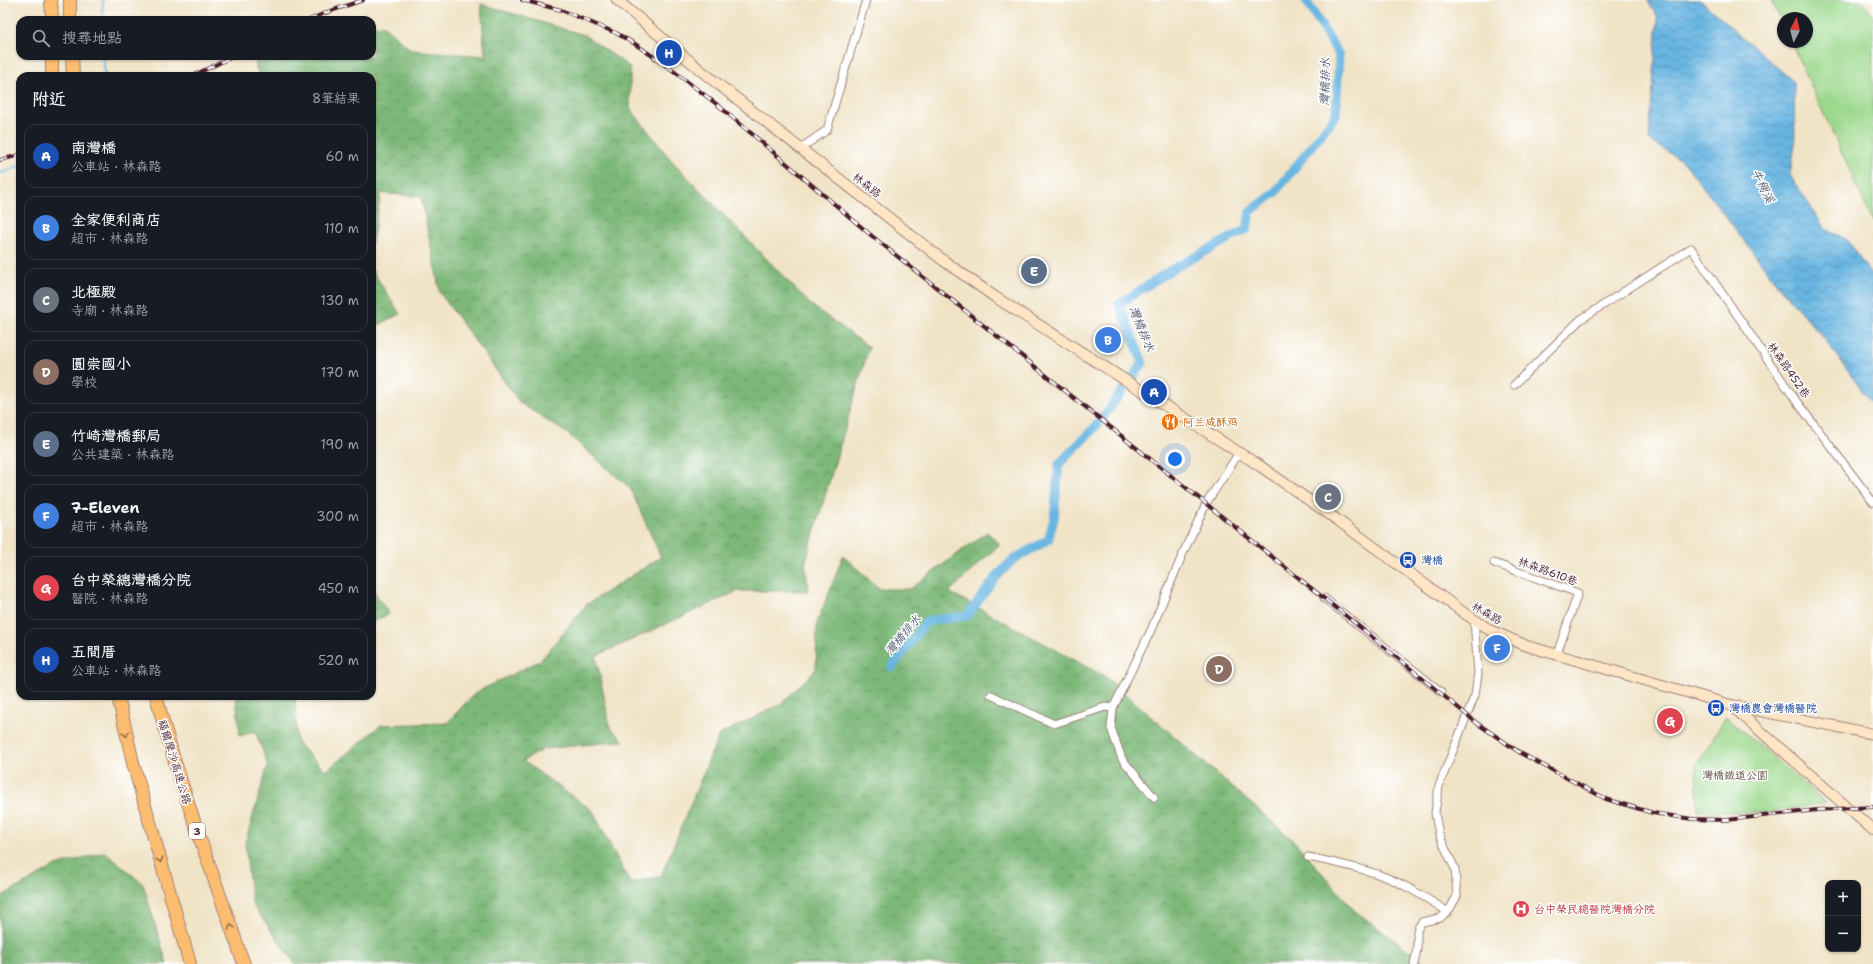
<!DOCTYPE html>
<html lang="zh-TW">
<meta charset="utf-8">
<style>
:root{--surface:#171b24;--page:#20242c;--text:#f1f3f6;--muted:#9ea1a6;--line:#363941;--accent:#7c3aed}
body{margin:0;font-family:"Shantell Sans","LXGW WenKai TC",sans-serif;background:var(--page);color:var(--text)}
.controls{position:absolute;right:12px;bottom:12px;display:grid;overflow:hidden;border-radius:8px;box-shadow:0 1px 3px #0004}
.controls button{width:36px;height:36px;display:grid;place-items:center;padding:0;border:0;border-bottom:1px solid var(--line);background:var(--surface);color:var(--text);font:20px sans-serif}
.compass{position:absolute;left:1777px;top:12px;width:36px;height:36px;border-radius:50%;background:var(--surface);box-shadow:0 1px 3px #0004;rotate:7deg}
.you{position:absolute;left:1175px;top:459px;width:14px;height:14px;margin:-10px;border:3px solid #fff;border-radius:50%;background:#1a73e8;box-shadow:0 0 0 6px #1a73e833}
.badge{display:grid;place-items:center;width:26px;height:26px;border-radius:50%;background:var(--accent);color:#fff;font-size:13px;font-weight:700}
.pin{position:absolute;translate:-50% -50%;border:2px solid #fff;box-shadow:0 1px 4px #0006}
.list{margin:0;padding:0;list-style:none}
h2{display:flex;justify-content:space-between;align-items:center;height:52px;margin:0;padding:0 16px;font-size:17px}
h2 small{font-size:13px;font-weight:400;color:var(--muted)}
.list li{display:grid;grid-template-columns:26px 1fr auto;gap:12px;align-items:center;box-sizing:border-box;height:64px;margin:0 8px 8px;padding:0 8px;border:1px solid var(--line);border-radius:12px}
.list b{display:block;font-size:15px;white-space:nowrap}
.list p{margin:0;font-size:13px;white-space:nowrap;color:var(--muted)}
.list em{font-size:13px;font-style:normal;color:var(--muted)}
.icon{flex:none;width:22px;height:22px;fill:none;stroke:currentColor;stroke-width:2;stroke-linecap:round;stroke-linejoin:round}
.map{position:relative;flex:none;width:1873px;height:964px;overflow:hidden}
.search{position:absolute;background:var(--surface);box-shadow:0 1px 3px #0004;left:16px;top:16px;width:360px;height:44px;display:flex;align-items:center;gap:10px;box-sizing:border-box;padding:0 14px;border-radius:12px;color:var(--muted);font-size:15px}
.panel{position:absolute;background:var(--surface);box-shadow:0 1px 3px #0004;left:16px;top:72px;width:360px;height:628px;border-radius:12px}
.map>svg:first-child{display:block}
.forest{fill:url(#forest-crowns);stroke:#646c52}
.green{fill:#9cd88c;stroke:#737c5c}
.water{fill:url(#water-waves);stroke:#596a86}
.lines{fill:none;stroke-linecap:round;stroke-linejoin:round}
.stream{stroke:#68b5e2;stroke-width:2.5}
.canal{stroke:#68b5e2;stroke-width:9}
.street-casing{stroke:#9d8178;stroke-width:9}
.secondary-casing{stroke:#9d8178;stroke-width:12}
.highway-casing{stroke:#9d8178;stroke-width:14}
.street{stroke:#fff;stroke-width:7}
.secondary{stroke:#fee5c5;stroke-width:10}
.highway{stroke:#fcbd6f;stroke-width:12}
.rail-casing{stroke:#4a1f2b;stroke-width:4}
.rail{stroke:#fff;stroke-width:2.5;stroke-dasharray:8;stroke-linecap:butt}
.oneway{stroke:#9a664a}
.labels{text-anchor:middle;stroke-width:3;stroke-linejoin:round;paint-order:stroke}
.shield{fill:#fff;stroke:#80626b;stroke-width:1}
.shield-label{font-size:10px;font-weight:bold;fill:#4a1f2b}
.street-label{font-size:11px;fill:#4a1f2b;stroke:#fff}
.food-label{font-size:11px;fill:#c56008;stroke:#fff;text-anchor:start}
.transit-label{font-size:11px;fill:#164399;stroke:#fff;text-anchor:start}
.park-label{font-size:11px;fill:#635648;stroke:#fff}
.health-label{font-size:11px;fill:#be3a42;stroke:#fff;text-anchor:start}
.water-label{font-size:12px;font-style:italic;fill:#565b74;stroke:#fff}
</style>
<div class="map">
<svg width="1873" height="964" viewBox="0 0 1873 964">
<defs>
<pattern id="forest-crowns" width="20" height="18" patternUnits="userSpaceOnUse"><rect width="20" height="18" fill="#7db878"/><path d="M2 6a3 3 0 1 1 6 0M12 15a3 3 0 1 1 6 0" fill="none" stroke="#689563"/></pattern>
<pattern id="water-waves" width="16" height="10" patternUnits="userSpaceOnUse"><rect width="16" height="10" fill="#68b5e2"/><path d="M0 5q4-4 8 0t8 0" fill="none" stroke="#5893b7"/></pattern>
</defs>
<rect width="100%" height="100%" fill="#fff"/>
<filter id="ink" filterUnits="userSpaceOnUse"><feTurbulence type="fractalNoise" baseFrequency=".025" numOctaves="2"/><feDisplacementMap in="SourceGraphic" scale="8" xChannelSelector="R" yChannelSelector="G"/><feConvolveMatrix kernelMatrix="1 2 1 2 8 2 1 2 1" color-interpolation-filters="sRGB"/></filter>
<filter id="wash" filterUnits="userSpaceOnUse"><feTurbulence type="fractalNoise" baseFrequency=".012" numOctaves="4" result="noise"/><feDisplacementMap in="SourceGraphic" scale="16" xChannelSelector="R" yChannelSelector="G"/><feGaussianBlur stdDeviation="0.9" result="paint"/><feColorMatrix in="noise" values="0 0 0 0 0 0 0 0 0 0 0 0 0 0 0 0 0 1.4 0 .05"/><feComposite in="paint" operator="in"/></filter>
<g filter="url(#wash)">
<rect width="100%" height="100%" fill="#f0e3c6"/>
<path class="forest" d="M481,4L584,35L630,67V108L671,160L811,305L869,347L805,564L809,591H738L596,656L610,727L624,741L543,749L523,761L593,811L630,883L661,876L719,735L781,704L816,669L817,623L843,556L880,589H910L987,532L1000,544L949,592L1106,677L1295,842L1355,911L1427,964H295L252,904L245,843L268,765L255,731L240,736L236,696H295L297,743L326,771L381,725L447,723L475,693L541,660L586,605L661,557L630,488L568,434L520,403L440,293L421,197L381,193L372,243V76H259L255,63L271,56H372V25L384,26L411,50L485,56Z
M372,270L400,314L372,328Z
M372,588L389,614L372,622Z
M105,852L143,884L167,964H0V897L56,866Z"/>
<path class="green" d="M1771,0H1861L1873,14V222L1791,42H1807V18H1783V25Z
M1726,717L1826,803L1768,813L1698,811L1696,766Z"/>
<path class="water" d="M1647,0H1700L1794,82L1795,145L1790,175L1825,229L1848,240L1873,278V406L1826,341L1781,289L1684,162L1649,140L1658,18Z"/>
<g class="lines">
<path class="stream" d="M102,20L103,0
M103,56L105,76
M0,173L19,166"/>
<path class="canal" d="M892,667L927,621L967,616L997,576L1014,559L1048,540L1054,519L1059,464L1098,424L1143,363L1119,304L1169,271L1247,229L1250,212L1275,193L1336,115L1339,55L1306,0"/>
</g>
</g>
<g filter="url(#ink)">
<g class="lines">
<defs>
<path id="street" d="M801,148L827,130L866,0
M1514,385L1580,320L1691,248L1797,402L1873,502
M1494,563L1578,593L1557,654
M1324,598L1441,692
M991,695L1054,724L1105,707L1113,708
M1154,797L1122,759L1111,728L1113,708L1151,630L1184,551L1207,502L1239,453
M1308,857C1332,862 1357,867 1380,875C1405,884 1426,898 1448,912
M1414,964L1417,949V931L1419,926L1422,922L1440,918L1448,912L1457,896L1455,869L1439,835L1435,813L1439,786L1475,695L1478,673L1474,620"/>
<path id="secondary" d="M617,0L704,73L944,261L995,297L1260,466L1336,519L1464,613L1490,630L1527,646L1731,705L1873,734
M1733,707L1873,830"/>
<path id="highway" d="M51,0L52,20
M70,0V20
M52,56V76
M72,56L73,76
M118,696L133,763L190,964
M156,696C180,787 213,875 244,964"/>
</defs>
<use href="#street" class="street-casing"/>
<use href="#secondary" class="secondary-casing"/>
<use href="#highway" class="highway-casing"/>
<use href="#street" class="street"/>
<use href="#secondary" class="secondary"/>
<use href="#highway" class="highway"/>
<defs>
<path id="rail" d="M522,0L561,10L616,33L635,44L667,66L719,106L872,236L1366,632L1478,724L1522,754L1606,799L1653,813L1692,819L1727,820L1817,810L1873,807
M309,20L325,13L363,0
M192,76L234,56
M0,160L20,155"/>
</defs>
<use href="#rail" class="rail-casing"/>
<use href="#rail" class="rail"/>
</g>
<defs><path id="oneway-chevron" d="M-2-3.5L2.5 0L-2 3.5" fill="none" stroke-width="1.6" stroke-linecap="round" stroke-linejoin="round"/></defs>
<g class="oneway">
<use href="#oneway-chevron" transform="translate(126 734) rotate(77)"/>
<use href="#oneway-chevron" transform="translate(160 860) rotate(74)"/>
<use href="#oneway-chevron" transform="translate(231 927) rotate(-109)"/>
</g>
</g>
<defs>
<symbol id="restaurant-disc" viewBox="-11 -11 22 22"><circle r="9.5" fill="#e8710a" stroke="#fff"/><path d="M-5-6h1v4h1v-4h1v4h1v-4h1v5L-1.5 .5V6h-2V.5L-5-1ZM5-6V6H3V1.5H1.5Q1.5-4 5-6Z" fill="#fff"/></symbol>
<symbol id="bus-disc" viewBox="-11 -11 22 22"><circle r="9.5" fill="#1a4fb4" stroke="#fff"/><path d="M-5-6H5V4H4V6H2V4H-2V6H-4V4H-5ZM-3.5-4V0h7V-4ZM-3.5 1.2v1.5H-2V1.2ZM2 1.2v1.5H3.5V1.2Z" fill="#fff"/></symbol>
<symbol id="hospital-disc" viewBox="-11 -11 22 22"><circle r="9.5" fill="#e0444e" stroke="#fff"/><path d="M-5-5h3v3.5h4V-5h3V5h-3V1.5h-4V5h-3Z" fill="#fff"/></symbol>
</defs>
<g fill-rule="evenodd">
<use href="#restaurant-disc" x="1160" y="412" width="20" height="20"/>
<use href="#bus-disc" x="1398" y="550" width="20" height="20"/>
<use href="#bus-disc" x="1706" y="698" width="20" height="20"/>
<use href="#hospital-disc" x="1511" y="899" width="20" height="20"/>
</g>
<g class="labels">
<rect class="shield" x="189" y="823" width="16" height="16" rx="3"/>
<g class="shield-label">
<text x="197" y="835">3</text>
</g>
<g class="street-label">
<text transform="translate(867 185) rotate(38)" y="4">林森路</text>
<text transform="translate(1789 370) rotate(55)" y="4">林森路452巷</text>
<text transform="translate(1548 571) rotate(20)" y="4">林森路610巷</text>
<text transform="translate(1487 613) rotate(30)" y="4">林森路</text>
<text transform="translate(175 762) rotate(73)" y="4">福爾摩沙高速公路</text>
</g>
<g class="food-label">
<text x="1183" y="426">阿兰咸酥鸡</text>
</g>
<g class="transit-label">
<text x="1421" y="564">灣橋</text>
<text x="1729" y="712">灣橋農會灣橋醫院</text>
</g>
<g class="park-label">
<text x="1735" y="779">灣橋鐵道公園</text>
</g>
<g class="health-label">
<text x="1534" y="913">台中榮民總醫院灣橋分院</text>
</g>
<g class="water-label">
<text transform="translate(1325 82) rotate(-89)" y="4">灣橋排水</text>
<text transform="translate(1763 186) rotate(64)" y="4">牛稠溪</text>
<text transform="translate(1142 329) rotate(68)" y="4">灣橋排水</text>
<text transform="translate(903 635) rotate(-50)" y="4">灣橋排水</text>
</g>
</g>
</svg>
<div class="controls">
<button>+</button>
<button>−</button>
</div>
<svg class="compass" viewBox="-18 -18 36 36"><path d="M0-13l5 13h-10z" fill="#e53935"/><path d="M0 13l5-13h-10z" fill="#9ea1a6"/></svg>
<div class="you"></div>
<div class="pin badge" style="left:1154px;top:392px;background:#1a4fb4">A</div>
<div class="pin badge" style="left:1108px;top:340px;background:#3f7fe0">B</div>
<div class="pin badge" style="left:1328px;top:497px;background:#6b7280">C</div>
<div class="pin badge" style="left:1219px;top:669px;background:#8d6e63">D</div>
<div class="pin badge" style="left:1034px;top:271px;background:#5c6f8a">E</div>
<div class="pin badge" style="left:1497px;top:648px;background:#3f7fe0">F</div>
<div class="pin badge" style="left:1670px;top:721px;background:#e0444e">G</div>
<div class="pin badge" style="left:669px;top:53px;background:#1a4fb4">H</div>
<div class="search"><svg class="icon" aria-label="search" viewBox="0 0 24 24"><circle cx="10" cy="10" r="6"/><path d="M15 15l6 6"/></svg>搜尋地點</div>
<section class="panel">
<h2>附近<small>8筆結果</small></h2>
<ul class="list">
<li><span class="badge" style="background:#1a4fb4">A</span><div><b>南灣橋</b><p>公車站 · 林森路</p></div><em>60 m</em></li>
<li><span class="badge" style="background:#3f7fe0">B</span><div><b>全家便利商店</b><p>超市 · 林森路</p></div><em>110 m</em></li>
<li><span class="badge" style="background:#6b7280">C</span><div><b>北極殿</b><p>寺廟 · 林森路</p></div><em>130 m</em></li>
<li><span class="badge" style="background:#8d6e63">D</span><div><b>圓崇國小</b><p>學校</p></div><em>170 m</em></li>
<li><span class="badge" style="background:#5c6f8a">E</span><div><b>竹崎灣橋郵局</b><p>公共建築 · 林森路</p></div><em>190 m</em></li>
<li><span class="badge" style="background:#3f7fe0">F</span><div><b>7-Eleven</b><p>超市 · 林森路</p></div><em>300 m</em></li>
<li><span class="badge" style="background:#e0444e">G</span><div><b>台中榮總灣橋分院</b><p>醫院 · 林森路</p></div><em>450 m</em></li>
<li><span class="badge" style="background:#1a4fb4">H</span><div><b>五間厝</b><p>公車站 · 林森路</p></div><em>520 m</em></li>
</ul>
</section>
</div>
